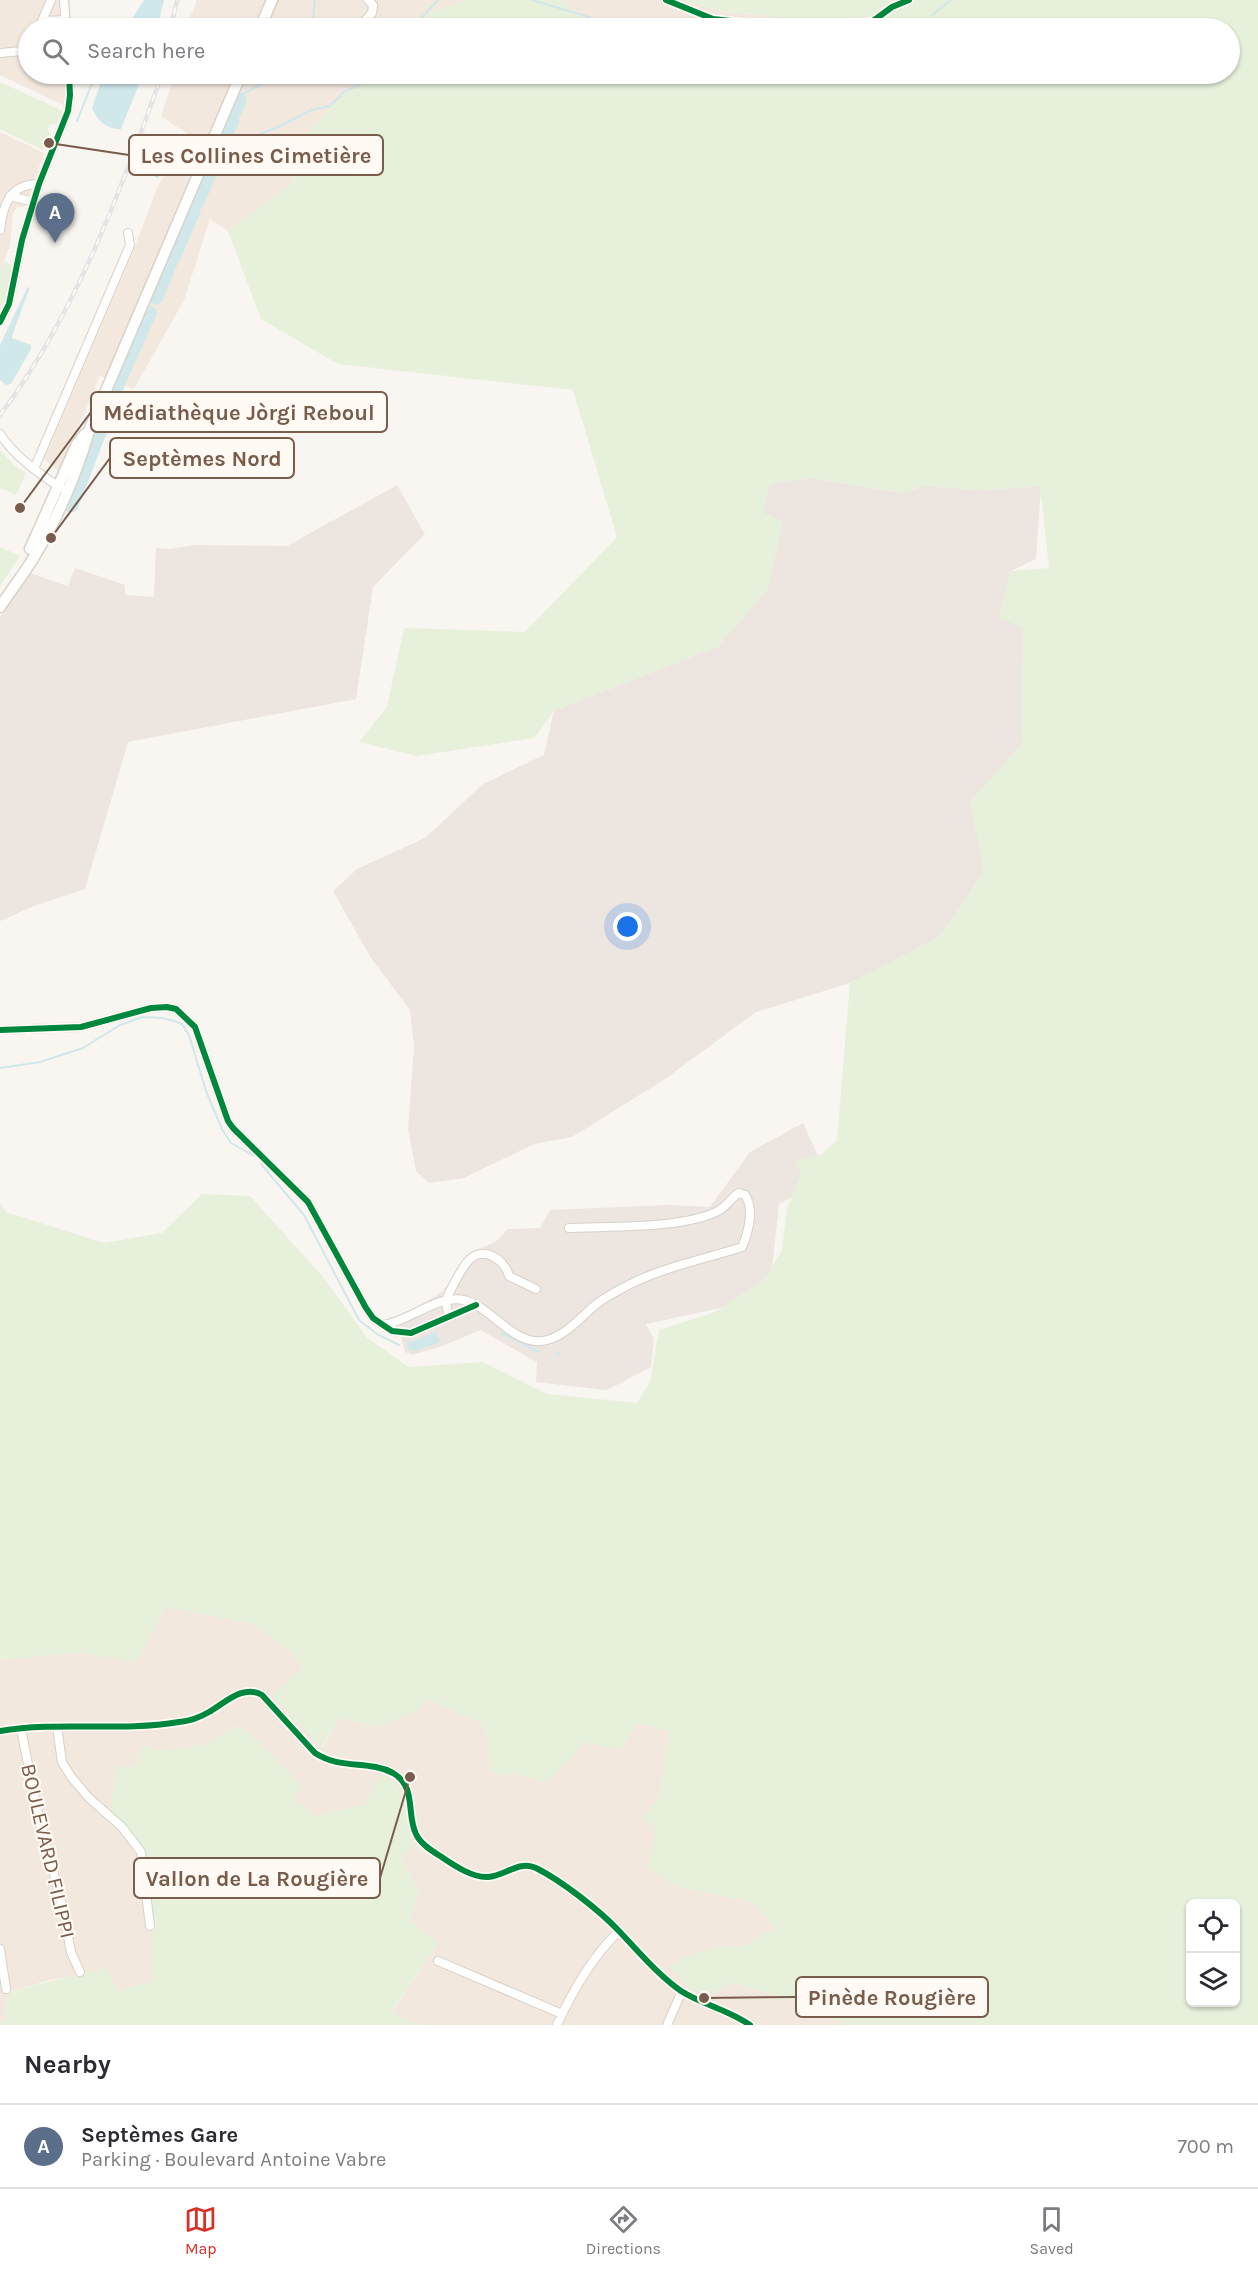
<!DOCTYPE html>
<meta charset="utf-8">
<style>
:root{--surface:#fff;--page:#f2f2f3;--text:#2b2b33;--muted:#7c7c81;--line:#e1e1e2;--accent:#d93025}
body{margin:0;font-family:Karla,sans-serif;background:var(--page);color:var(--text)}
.controls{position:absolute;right:18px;bottom:18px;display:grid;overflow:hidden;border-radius:9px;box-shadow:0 2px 4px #0004}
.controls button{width:54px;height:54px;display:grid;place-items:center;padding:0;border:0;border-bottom:2px solid var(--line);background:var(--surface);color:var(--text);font:30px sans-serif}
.you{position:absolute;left:628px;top:927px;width:21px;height:21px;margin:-15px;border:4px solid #fff;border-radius:50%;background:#1a73e8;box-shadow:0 0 0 9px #1a73e833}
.badge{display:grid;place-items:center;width:39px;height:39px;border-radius:50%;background:var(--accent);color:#fff;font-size:20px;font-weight:700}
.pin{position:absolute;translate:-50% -50px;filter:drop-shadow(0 2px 3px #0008)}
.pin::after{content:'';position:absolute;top:32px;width:21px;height:18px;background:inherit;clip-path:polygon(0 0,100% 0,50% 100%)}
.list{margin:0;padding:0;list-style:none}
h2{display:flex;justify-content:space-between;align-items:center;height:78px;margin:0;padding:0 24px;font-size:26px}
h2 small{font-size:20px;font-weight:400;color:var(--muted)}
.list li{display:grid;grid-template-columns:39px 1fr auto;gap:18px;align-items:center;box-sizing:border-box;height:84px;padding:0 24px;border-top:2px solid var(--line)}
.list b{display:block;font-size:22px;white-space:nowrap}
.list p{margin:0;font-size:20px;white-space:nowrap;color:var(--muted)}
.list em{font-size:20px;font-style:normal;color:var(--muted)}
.icon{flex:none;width:33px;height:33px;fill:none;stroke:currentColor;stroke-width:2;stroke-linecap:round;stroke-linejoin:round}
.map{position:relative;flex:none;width:1258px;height:2025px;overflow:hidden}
.search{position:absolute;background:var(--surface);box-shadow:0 2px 4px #0004;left:18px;right:18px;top:18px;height:66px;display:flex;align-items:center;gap:15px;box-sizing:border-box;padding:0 21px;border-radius:33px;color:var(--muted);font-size:22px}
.sheet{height:162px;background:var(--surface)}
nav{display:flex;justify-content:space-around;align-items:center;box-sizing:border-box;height:84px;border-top:2px solid var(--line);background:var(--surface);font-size:16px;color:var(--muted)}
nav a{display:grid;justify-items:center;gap:3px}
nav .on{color:var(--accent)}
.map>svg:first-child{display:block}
.residential{fill:#f2e8de}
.industrial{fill:#ede5e0}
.green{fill:#e7f0db;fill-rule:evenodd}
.water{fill:#d0e8ea}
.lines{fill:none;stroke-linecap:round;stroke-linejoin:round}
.stream{stroke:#d0e8ea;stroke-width:2}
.river{stroke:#d0e8ea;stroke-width:15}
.minor-casing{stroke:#d7d1cb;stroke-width:10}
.secondary-casing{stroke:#d9d2cb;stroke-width:13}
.minor{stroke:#fefefd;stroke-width:8}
.secondary{stroke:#fefefd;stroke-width:10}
.rail-casing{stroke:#e6e3e7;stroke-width:4.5}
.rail{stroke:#fffaf3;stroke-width:2;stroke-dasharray:7;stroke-linecap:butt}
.cycleway-casing{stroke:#fffaf3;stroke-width:10}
.cycleway{stroke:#00873e;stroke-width:6}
.labels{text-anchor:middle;stroke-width:4.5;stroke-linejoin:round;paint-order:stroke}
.street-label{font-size:21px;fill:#7a5c4d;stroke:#fffaf3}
.leader{fill:none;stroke:#7a5c4d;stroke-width:2}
.callout-dot{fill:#7a5c4d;stroke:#fffaf3;stroke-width:2}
.callout{fill:#fffaf3;stroke:#7a5c4d;stroke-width:2}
.callout-label{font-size:22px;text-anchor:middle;font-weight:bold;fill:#7a5c4d}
</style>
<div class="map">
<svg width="1258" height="2025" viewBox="0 0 1258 2025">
<rect width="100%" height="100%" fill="#f9f5f0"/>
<path class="residential" d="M0,0H70L71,28H28V74H72L73,110L0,75Z
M197,0H466L419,18L410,28H186Z
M559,0H681L727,12L769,15L770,28H597Z
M175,74H376L365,83L346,92L304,136L291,185L228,231L210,219L184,300L134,389L100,376L59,472L44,459L135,247L157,188L162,179L195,139L161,116Z
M0,132L44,153L26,206L18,207L13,212L10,245L0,271Z
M166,1607L250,1623L292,1652L302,1667L322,1748L340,1718L378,1727L427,1699L479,1722L487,1732L491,1774H515L546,1782L584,1741L621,1749L637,1723L669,1731L659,1798L642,1820L656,1827L678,1887L752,1902L775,1929L745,1945L709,1949L707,1996L731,1983L791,1999L848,2025H421L391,2013L438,1943L409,1919L419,1892L400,1856L410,1837L407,1825L406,1805H364L315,1816L294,1801L237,1726L206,1745L161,1750L143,1746L134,1768L117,1766L135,1838L148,1877L153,1935L152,1982L118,1990L110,1979L76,1976L51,1980L7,1992L5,2023L0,2022V1660L79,1652L136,1661Z"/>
<path class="industrial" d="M810,478L902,493L925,486L983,490L1041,486L1036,559L1011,571L999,618L1023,626L1022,744L971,802L984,872L939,937L850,983L756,1012L665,1079L572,1137L534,1144L464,1178L429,1183L416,1171L408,1129L414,1047L410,1010L371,958L333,891L357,869L425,838L483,784L544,755L554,711L719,646L763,512L769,484Z
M397,485L425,534L373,587L356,699L128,742L85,889L34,906L0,921V616L30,573L68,586L75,568L125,585V595L154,597L156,548L170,549L194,545L287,546Z
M803,1123L828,1178L779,1204L772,1268L758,1289L720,1308L646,1324L654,1339L651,1367L607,1390L536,1382L537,1362L480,1330L445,1345L413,1355L405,1352L401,1337L399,1316L410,1312L443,1291L470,1253L495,1242L508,1229L540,1228L550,1210L668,1205L710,1207L750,1152Z"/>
<path class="green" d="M466,0H559L597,28H410L419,18Z
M681,0H1258V2025H848L791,1999L731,1983L707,1996L686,1985L669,1966L684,1958L709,1949L745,1945L775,1929L752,1902L678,1887L648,1868L656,1827L641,1820L659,1797L669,1731L638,1723L621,1749L584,1742L571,1758L546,1782L515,1774H491L487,1732L479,1722L427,1699L418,1711L378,1727L340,1718L321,1748L272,1695L302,1667L292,1652L250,1623L166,1607L136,1662L79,1652L0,1660V1203L6,1212L104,1243L162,1233L202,1194L250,1196L324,1278L367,1338L409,1367L483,1362L547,1394L637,1403L650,1382L659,1330L715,1312L764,1280L782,1250L787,1209L801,1174L795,1160L822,1154L837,1140L850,983L939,937L984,872L970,802L1022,744L1023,627L999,618L1011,571L1049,568L1040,486L983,490L925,486L902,493L810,478L770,484L763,512L783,522L768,589L719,646L554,711L534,738L417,756L359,742L387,707L404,628L525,632L617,537L573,390L338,364L261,319L228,231L291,185L304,136L346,92L365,83L376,74H1230V28H770L769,15L727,12ZM1190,1904H1236V2002H1190Z
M0,82L63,111L56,125L50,124L47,130L51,134L43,150L0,129Z
M5,261L12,266L6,296L0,309V271Z
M0,450L17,468L26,473L16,495L0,488Z
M0,547L20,556L0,586Z
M238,1726L258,1741L302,1786L295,1801L315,1816L364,1805L382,1774C421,1796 395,1817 416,1844L400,1856L419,1892L409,1919L438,1943L391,2012L421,2025H0V2022L5,2023L7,1992L106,1968L118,1990L152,1982L153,1935L144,1853L111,1813L116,1766L134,1768L143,1746L161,1750L205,1745Z"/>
<path class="water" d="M144,0H164L157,28H126Z
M101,74H143L121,129C107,130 97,120 92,108L101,82Z
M30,287L12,336V338L31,345V349L11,384L6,385L0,380V345L27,288Z
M436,1332L440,1342L415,1351L409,1350L407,1343Z"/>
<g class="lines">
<path class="stream" d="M532,0L589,17L605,28
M932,15L951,0
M312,26L315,0
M412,28L438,0
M241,95L281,74
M77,121L91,86L93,82L101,78
M155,136L144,170L158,177
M219,150L278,127L311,110L330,106L344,92L359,85L371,74
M0,1068L40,1062L83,1048L120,1025L143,1017L162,1018L174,1021L182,1024L189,1035L206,1091L222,1129L231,1143L254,1156
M261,1164L304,1215L359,1320L377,1334L399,1345
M502,1333L539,1352
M557,1354L561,1352"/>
<path class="river" d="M235,110L239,100
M197,202L232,120
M173,257L193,211
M156,297L171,260
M71,505L119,380L149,313"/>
<defs>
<path id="minor" d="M64,0L66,28
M666,0L713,19L740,22L853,24L873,21L892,7L909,0
M43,21L66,20
M39,28L51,0
M358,28L372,13L373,5L368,0
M0,53L22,51L28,46
M10,196L34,202
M0,230C3,204 10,184 39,184
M0,322L9,304L22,240L39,184L68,111L70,95L69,74
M0,434C14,456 39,474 61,488
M34,469L130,245L128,233
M0,1030L81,1027L151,1008L167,1007L176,1009L195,1027L228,1121L233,1128L308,1202L366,1308L373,1318L383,1325L392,1331L411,1333L476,1305
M449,1317C448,1311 445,1303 447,1298C450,1290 463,1266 469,1260C484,1245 505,1260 509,1276L536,1289
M383,1325C410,1321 438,1294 464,1300C491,1306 515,1349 547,1340C566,1335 580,1318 594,1306C602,1299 612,1294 621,1289C658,1268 702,1260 742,1247C748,1233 755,1209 745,1195L739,1193C731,1198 726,1207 718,1211C683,1229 610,1226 569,1228
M57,1727L62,1762L72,1778L89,1798L122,1827L141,1852L150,1926
M21,1729L38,1814L61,1901L71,1952L80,1972
M0,1731C59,1721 120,1732 179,1722C190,1721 199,1718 209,1712C225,1703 243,1684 262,1695L315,1753C341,1770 369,1760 393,1773C417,1787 406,1814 416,1834C421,1845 434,1852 443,1858C455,1866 473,1878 488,1877C505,1876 519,1860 536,1868C562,1881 599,1910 619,1931C638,1951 658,1975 681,1991C703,2005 729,2010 750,2025
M0,1949L6,1989
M438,1961L562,2014
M557,2025C572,1992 593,1956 619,1931
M667,2025L682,1991"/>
<path id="secondary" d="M260,28L272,0
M30,549L77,444L85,434
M0,607C11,590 24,574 34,557C58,518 77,472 90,428L241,74"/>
</defs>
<use href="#minor" class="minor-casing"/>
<use href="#secondary" class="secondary-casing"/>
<use href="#minor" class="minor"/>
<use href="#secondary" class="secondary"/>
<defs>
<path id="rail" d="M171,28L177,0
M0,415C76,314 120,192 162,74"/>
</defs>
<use href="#rail" class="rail-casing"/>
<use href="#rail" class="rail"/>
<defs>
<path id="cycleway" d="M666,0L713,19L740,22L853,24L873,21L892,7L909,0
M0,322L9,304L22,240L39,184L68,111L70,95L69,74
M0,1030L81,1027L151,1008L167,1007L176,1009L195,1027L228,1121L233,1128L308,1202L366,1308L373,1318L383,1325L392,1331L411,1333L476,1305
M0,1731C59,1721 120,1732 179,1722C190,1721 199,1718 209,1712C225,1703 243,1684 262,1695L315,1753C341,1770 369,1760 393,1773C417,1787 406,1814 416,1834C421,1845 434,1852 443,1858C455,1866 473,1878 488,1877C505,1876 519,1860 536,1868C562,1881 599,1910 619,1931C638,1951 658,1975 681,1991C703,2005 729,2010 750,2025"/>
</defs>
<use href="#cycleway" class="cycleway-casing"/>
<use href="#cycleway" class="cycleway"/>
</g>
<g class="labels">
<g class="street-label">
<text transform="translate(48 1851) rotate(77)" y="7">BOULEVARD FILIPPI</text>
</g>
</g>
<path class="leader" d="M49 143L129 155M20 508L91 412M51 538L110 458M410 1777L380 1878M704 1998L796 1997"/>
<g class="callout-dot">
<circle cx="49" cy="143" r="6"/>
<circle cx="20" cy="508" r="6"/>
<circle cx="51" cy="538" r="6"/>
<circle cx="410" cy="1777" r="6"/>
<circle cx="704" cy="1998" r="6"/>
</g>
<g class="callout">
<rect x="129" y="135" width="254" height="40" rx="6"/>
<rect x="91" y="392" width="296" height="40" rx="6"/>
<rect x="110" y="438" width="184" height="40" rx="6"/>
<rect x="134" y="1858" width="246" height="40" rx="6"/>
<rect x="796" y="1977" width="192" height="40" rx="6"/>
</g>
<g class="callout-label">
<text x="256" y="163">Les Collines Cimetière</text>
<text x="239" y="420">Médiathèque Jòrgi Reboul</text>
<text x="202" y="466">Septèmes Nord</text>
<text x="257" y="1886">Vallon de La Rougière</text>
<text x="892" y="2005">Pinède Rougière</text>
</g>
</svg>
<div class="controls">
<button><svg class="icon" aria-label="locate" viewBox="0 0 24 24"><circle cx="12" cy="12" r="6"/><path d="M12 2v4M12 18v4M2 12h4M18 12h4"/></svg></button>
<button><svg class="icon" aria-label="layers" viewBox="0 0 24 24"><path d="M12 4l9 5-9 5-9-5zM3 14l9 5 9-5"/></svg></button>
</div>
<div class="you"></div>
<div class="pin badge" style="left:55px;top:243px;background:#5c6f8a">A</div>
<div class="search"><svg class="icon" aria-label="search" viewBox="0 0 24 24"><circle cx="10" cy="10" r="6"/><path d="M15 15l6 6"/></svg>Search here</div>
</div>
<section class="sheet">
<h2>Nearby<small></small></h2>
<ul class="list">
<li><span class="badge" style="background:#5c6f8a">A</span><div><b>Septèmes Gare</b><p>Parking · Boulevard Antoine Vabre</p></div><em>700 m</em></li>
</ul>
</section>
<nav>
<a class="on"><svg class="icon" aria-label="map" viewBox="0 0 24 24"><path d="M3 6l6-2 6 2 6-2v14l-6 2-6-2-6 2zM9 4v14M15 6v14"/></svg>Map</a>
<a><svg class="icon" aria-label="directions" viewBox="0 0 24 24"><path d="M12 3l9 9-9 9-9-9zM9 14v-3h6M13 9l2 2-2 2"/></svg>Directions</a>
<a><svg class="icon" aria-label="saved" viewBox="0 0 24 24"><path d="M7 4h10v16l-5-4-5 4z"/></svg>Saved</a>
</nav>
